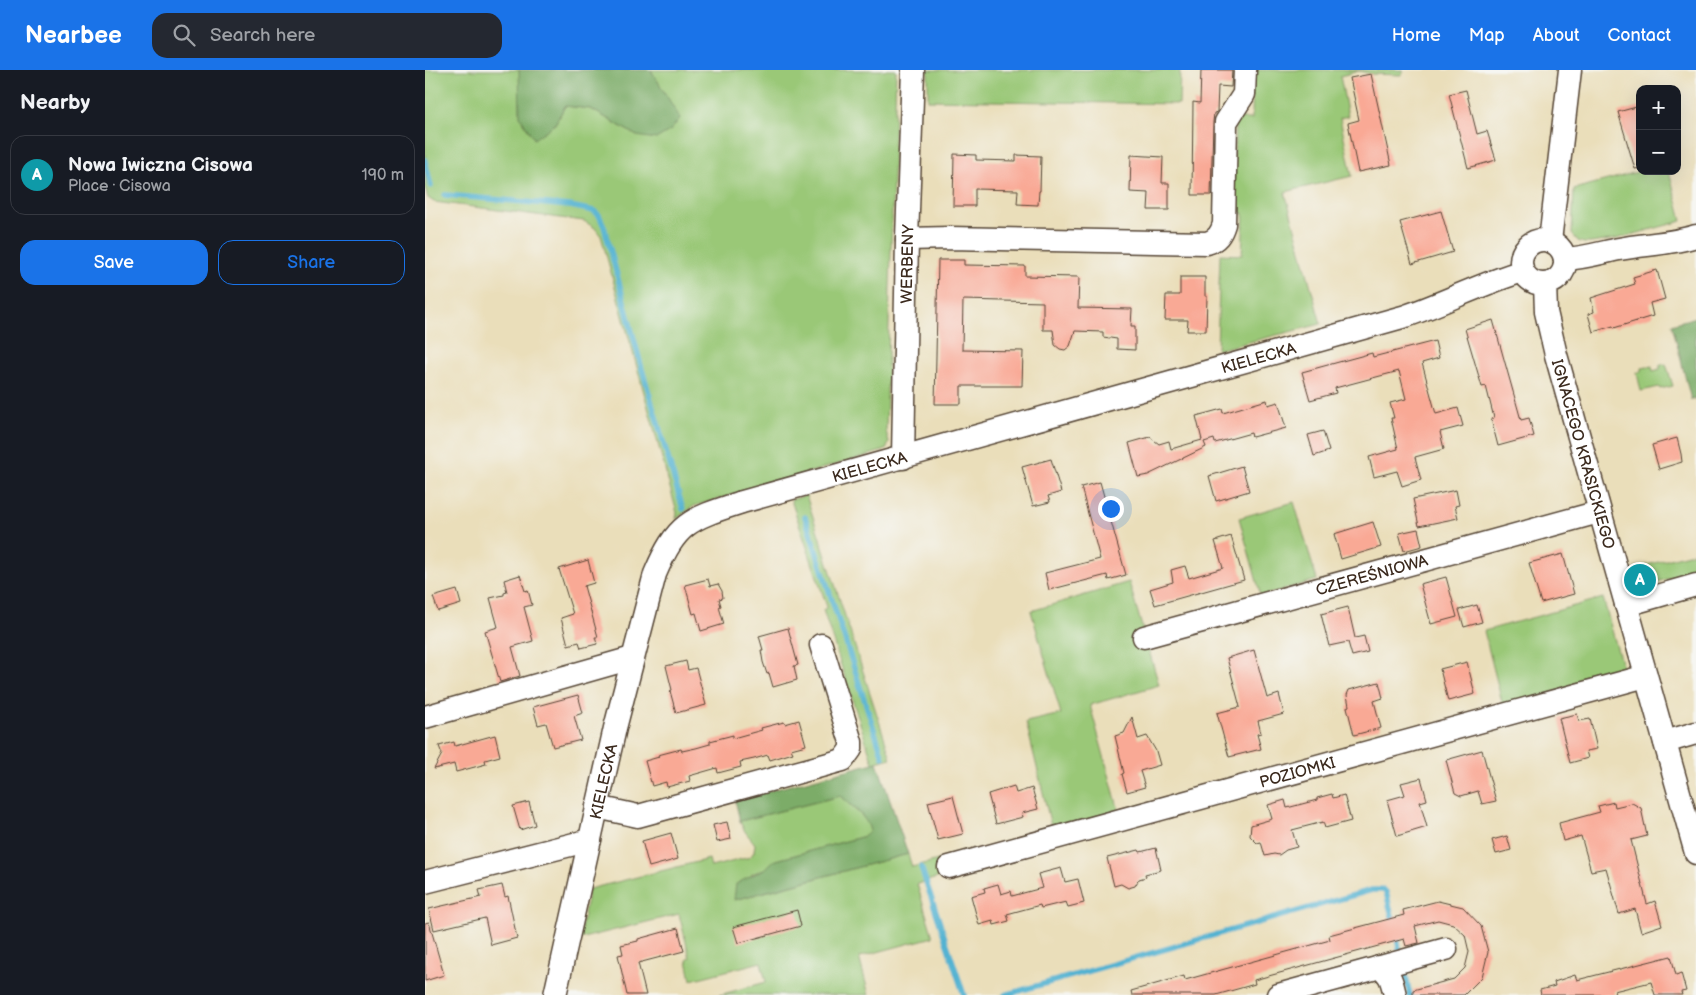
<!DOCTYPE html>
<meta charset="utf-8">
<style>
:root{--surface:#171b24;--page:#242831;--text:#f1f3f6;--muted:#9ea1a6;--line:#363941;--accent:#1a73e8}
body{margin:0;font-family:"Balsamiq Sans",sans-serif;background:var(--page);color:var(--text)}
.controls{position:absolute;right:15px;top:15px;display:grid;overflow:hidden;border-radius:10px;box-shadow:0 5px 20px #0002}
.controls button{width:45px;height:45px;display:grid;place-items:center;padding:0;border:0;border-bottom:1px solid var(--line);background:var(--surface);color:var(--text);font:25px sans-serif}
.you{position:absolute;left:685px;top:438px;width:18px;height:18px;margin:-12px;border:4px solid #fff;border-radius:50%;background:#1a73e8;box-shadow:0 0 0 8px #1a73e833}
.badge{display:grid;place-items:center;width:32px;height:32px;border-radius:50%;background:var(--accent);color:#fff;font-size:16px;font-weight:700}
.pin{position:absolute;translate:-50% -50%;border:2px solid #fff;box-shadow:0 1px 5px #0006}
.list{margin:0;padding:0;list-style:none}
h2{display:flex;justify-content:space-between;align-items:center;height:65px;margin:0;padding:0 20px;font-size:21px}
h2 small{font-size:16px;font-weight:400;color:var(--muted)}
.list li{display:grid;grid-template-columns:32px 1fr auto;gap:15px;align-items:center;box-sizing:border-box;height:80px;margin:0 10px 10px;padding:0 10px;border:1px solid var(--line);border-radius:15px}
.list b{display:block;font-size:19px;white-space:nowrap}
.list p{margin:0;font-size:16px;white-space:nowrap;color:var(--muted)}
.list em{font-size:16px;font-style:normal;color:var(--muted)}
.actions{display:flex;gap:10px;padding:15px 20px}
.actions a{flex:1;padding:11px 0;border:1px solid var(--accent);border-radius:15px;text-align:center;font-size:18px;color:var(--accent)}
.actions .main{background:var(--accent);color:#fff}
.icon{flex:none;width:28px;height:28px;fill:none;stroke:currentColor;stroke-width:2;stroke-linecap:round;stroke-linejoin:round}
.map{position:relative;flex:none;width:1271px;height:925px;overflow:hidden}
header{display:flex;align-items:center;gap:30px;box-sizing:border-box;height:70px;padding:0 25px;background:var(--accent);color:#fff}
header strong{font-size:24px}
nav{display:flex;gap:28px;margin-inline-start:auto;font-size:18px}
.search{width:350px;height:45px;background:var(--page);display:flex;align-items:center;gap:12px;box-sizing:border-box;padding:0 18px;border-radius:15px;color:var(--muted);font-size:19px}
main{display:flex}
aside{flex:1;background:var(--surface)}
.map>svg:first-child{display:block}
.green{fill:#9ac877;stroke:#6a794a}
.forest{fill:#7bac68;stroke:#5b6b43}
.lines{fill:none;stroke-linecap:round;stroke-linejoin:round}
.stream{stroke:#53b2d1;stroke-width:5.5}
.building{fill:#f9a995}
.minor-casing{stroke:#554535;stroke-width:25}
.minor{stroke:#fff;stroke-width:22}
.labels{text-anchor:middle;stroke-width:4.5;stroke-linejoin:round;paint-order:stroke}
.street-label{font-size:16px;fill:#3b2a1e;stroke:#f6f6f2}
</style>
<header>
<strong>Nearbee</strong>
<div class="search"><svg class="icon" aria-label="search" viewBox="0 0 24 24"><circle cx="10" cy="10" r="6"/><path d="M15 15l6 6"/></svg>Search here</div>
<nav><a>Home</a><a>Map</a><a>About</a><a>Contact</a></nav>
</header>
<main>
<aside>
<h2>Nearby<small></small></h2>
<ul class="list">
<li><span class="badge" style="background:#0f9aa8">A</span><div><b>Nowa Iwiczna Cisowa</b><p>Place · Cisowa</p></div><em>190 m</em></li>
</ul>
<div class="actions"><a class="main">Save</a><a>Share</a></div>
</aside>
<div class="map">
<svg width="1271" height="925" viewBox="0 0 1271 925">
<rect width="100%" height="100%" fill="#f6f6f2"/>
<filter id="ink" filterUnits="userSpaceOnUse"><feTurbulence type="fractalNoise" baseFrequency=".02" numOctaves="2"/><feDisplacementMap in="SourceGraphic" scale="10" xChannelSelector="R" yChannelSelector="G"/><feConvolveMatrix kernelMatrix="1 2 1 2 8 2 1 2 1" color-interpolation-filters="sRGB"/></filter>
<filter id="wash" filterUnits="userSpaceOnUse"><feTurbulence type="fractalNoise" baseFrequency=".0096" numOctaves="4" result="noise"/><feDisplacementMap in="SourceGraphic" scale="20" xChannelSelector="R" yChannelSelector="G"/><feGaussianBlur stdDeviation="1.12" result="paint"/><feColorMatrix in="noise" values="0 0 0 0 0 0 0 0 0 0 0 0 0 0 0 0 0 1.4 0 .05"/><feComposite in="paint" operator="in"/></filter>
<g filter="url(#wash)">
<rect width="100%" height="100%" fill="#eadeba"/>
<path class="green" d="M0,0H94L95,7L130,54L140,36L166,39L212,66L254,48L226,0H471L461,361L464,373L461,380L269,436L251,449L252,443L176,166L170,158L159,151L9,132L3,128L0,117Z
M503,0H755L754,34L503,30Z
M828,0H978L977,5L946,4L934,1L915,6L923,46L915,48L927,106L860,122L896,254L792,280L795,184L817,185L819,143L808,144L810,49H827Z
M1216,101H1244L1257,151L1191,169L1166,173H1159L1153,171L1147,164L1149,119Z
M1241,294L1248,316L1235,319L1234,317L1216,321L1212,303L1217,302V298L1227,296L1228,301L1235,299V295Z
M381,425L466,688L448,693L398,540L402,537L366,430Z
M869,432L892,510L836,526L814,448Z
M1271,482V501L1221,515L1218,503L1212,505L1211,498Z
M704,512L734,615L665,635L694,741L627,760L601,652L636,644L606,541Z
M1178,528L1199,603L1078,636L1059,561Z
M415,726L437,746L444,754L445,761L440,766L348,791L341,798L327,804L310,830L483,784L487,797L517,789L522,805L492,814L508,867L434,887L444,925H294L341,912L336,892L266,910L262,890L265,888L254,844L154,869L164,819L284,789L286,797L325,787L329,782L330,774C322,763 320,764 315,751Z"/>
<path class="forest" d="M94,0H226L255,48L246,60L231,69L212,66L166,39L140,36L130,54L109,69L95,46Z
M1271,247V329L1266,330L1247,254Z
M452,692L483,784L309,830L311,814L341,798L348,791L440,766L445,761C442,746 426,736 415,726L315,751L310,730Z"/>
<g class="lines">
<path class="stream" d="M0,90L6,116
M20,125L145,136L169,141L174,145L179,156L217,299L258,439
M380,447L458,687
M496,797L539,925
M971,864L974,878
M980,903L985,925
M580,925L947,820H958L961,822L969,854"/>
</g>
<g id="blocks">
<path class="building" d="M776,0H807L806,17L793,16L792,42L789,43L788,52L786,125H767L768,32L775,33Z
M946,4L966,95L933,102L923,53L934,50L925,8Z
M1041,20L1052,64L1062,61L1071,90L1043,98L1024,24Z
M1215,36V98L1210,99L1193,42Z
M529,84L551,85V90L591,91V85L616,86L615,121H614L613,135L592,134L593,120L550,119V136H528Z
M706,85L738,87L737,113H744V140H723L724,123L705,122Z
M1016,141L1028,182L987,194L975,152Z
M513,190H539V195L600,196V206L654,207L653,238L707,239L706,256H710V280L692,279V269L678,267V262L650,261L645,276L640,280L635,279L630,275L628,260H618V232L538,230L537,280L598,281L597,316H536V334H510Z
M1232,200L1240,229L1225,233L1228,246L1189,258L1188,256L1168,262L1163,244L1169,242L1166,228L1210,214L1208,207Z
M755,207H780V226H782L781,261H762L763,250H740L741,225H755Z
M1068,250L1096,350L1104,348L1109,366L1073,376L1066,349L1069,348L1061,316L1057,317L1040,259Z
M1010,271L1014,288L997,293L1011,344L1033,338L1038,356L1015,362L1019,379L990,387L996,410L977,416L972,401L949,407L944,387L973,379L966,348H969L965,333L981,329L974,301L910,318L911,323L885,330L877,302L947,283L948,287Z
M842,330L843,335L853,332L861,358L827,367L826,363L790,373L789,369L779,372L781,377L723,405L713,407L704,373L725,367L734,374L744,371L746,379L777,370L771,346L797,339L798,343Z
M898,361L904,381L889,386L883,365Z
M1252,368L1256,384L1257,392L1234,399L1227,375Z
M626,389L636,422L623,426L625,432L608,436L597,397Z
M817,396L824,421L791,431L784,406Z
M675,412L701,505L683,510L682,505L624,520L620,503L675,489L656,417Z
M1031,420L1034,435L1030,436L1033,448L994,456L988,429Z
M948,452L956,477L916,489L909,464Z
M993,459L997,476L979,481L974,463Z
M806,466L819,510L730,535L725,519L748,512L746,500L760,496L764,508L798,498L790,471Z
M1138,484L1149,524L1116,533L1104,493Z
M163,490L169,513L159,516L173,567H170L172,574L156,578L154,572L143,575L136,548L148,544L134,499Z
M95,505L100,521L103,520L107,535L99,537L108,571L87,577L95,606L75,612L60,561L73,557L65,528L79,525V523L82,522L79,510Z
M1021,507L1032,547L1006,554L995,514Z
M283,509L285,516L293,514L297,521L298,528L294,529L296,536L294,537L299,554L276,561L271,543L268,544L260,515Z
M32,520L36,534L13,541L8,527Z
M1052,535L1057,552L1039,557L1034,540Z
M923,537L930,568L939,566L943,582L927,586L923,572L904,576L896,544Z
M363,558L373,595L369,596L372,610L348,617L344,603L342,604L338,592L336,580H338L334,566Z
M829,580L842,628L854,624L859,644L833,651L836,663L832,664L836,679L804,687L792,643L815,637L802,588Z
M261,591L263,600L271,598L281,635L251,643L245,621L247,620L241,596Z
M1042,592L1050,624L1023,631L1015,599Z
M954,612L958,628L949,631L956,658L929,665L922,637L924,636L922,625L924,620Z
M153,625L158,643L149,646L156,670L128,677L121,653L113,655L108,637Z
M1152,644L1154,651L1165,649L1172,679L1161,681L1163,688L1145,693L1134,648Z
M707,647L713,669L722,666L731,681L735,695L715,701L720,717L702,722L697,704L699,703L690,666L699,663Z
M374,650L381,675L366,679L368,683L345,690L343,685L329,689L315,692L316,697L293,703L292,698L264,706L265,711L242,717L241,712L227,716L220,691L234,687L233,685L256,679L257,681L271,678L285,674V671L308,665V668L337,660L336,658L359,652L360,654Z
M70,665L75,686L60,690L61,694L31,702L29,694L9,699L17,684L14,676L29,672L30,676Z
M1057,680L1071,731L1057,734L1053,721L1036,726L1030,723L1021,690Z
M996,708L1002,730L995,732L1002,757L972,766L962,730L980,725L976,713Z
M589,716L591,723L607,718L613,739L597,743L598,747L571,754L563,724Z
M907,724L908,728L919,725L926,751L900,758L898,752L867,760L872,777L861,780L854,785L849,784L840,786L836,772L832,773L825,766L826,755L847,749L843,735L860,730L862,738L892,730V728Z
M528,726L538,764L513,770L503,732Z
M104,732L110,755L95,760L88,736Z
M1189,732L1190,737L1207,733L1216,738L1222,766L1206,770L1222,834L1230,831L1237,855L1216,862L1210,839L1194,844L1181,798L1166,801L1156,766L1138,771L1134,753L1175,742L1173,736Z
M302,752L306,769L292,772L288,755Z
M246,763L253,789L224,797L217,771Z
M1082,766L1086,780L1071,784L1067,770Z
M731,778L736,800L720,804L721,807L714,809L710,816L703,818L696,814L689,816L682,788L714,780L715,782Z
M636,798L640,812L653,809L659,833L643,837L641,832L616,838L615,835L582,844L584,851L569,855L568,851L554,855L546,826L560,822L559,818L573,814L576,824L586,821L587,826L617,818L613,804Z
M77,815L80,827L83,826L92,868L66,875L60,848L9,860L4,839L56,827L54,820Z
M1013,831L1038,837L1056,856L1063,882L1057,907L1039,925H988V920L1029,909L1040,898L1044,882L1040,865L1028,854L1013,850L990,856L994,873L981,876L979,869L829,910L830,914L791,925H707L706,921L759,906L760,910L905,870L904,865L979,845L978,840Z
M372,840L376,856L313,873L308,857Z
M4,852L19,905L0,911V853Z
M253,858L259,881L213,893L221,925H202L193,885L198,884L196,875L213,871V869Z
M1246,886L1251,905L1256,903L1261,921L1256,922L1257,925H1230L1226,912L1189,921L1190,925H1116L1115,920L1130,916L1129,912L1150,905L1152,910Z"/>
</g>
</g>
<g filter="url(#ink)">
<use href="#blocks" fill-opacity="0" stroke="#554535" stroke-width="1"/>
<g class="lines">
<defs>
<g id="minor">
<path d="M482,169L525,168L782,173C792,170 796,164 799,154L801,52L819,24L820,0"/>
<circle cx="1118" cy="192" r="22"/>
<path d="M1125,171L1145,0"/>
<path d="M1140,189C1159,188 1175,183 1194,179C1220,174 1246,174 1271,166"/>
<path id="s1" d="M1120,214L1121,242L1131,285L1271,783"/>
<path id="s2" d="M478,388L482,169L488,0"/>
<path d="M1201,535L1271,515"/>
<path id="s3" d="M719,567L1174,442"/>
<path d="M0,647L207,588"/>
<path d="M1240,672L1271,663"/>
<path d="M172,737L213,746L418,690L426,679V672L396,575"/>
<path id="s4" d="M524,797L1221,606"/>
<path d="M0,812L165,770"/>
<path d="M954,897C966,903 967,913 970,925"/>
<path id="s5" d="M130,925L190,658L230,504C252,452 265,449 317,432L981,246C1021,232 1058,213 1098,201"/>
<path d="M853,925L1021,879"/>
</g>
</defs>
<use href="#minor" class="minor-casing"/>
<use href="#minor" class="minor"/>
</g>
</g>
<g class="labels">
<g class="street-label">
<text dy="6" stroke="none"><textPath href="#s2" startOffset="194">WERBENY</textPath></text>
<text dy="6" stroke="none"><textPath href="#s5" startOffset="1088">KIELECKA</textPath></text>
<text dy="6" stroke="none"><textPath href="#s1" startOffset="175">IGNACEGO KRASICKIEGO</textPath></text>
<text dy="6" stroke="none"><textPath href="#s5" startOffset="684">KIELECKA</textPath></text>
<text dy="6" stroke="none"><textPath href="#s3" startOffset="236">CZEREŚNIOWA</textPath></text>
<text dy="6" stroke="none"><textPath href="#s4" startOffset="361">POZIOMKI</textPath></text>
<text dy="6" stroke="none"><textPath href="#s5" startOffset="219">KIELECKA</textPath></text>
</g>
</g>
</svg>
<div class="controls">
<button>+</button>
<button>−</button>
</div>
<div class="you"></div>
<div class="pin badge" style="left:1215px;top:510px;background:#0f9aa8">A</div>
</div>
</main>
